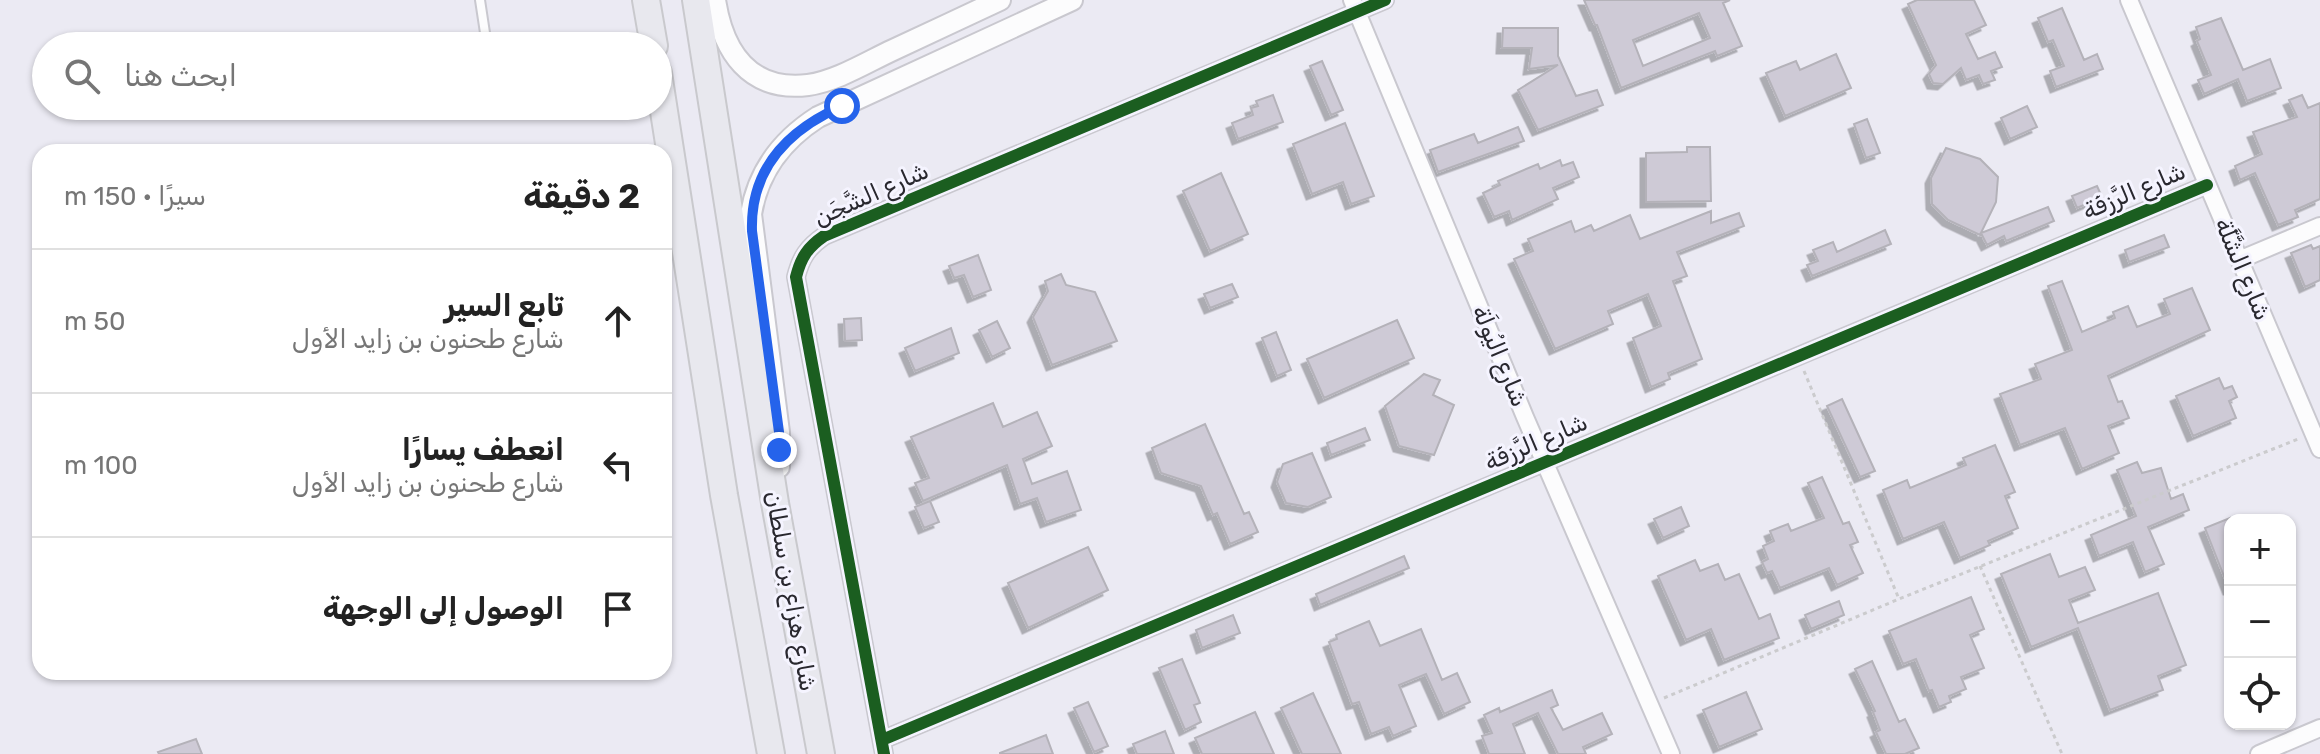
<!DOCTYPE html>
<html lang="ar">
<meta charset="utf-8">
<style>
:root{--surface:#fff;--page:#f2f2f2;--text:#222;--muted:#767676;--line:#e0e0e0}
body{margin:0;font-family:Rubik,Cairo,sans-serif;background:var(--page);color:var(--text);direction:rtl}
.controls{position:absolute;right:24px;bottom:24px;display:grid;overflow:hidden;border-radius:16px;box-shadow:0 2px 6px #0004}
.controls button{width:72px;height:72px;display:grid;place-items:center;padding:0;border:0;border-bottom:2px solid var(--line);background:var(--surface);color:var(--text);font:40px sans-serif}
.stop{position:absolute;width:24px;height:24px;margin:-18px;border:6px solid #2563eb;border-radius:50%;background:#fff}
.stop.end{background:#2563eb;border-color:#fff;box-shadow:0 2px 8px #0008}
.list{margin:0;padding:0;list-style:none}
h2{display:flex;justify-content:space-between;align-items:center;height:104px;margin:0;padding:0 32px;font-size:34px}
h2 small{font-size:26px;font-weight:400;color:var(--muted)}
.list li{display:grid;grid-template-columns:52px 1fr auto;gap:24px;align-items:center;box-sizing:border-box;height:144px;padding:0 32px;border-top:2px solid var(--line)}
.list b{display:block;font-size:30px;white-space:nowrap}
.list p{margin:0;font-size:26px;white-space:nowrap;color:var(--muted)}
.list em{font-size:26px;font-style:normal;color:var(--muted)}
.icon{flex:none;width:44px;height:44px;fill:none;stroke:currentColor;stroke-width:2;stroke-linecap:round;stroke-linejoin:round}
.map{position:relative;flex:none;width:2320px;height:754px;overflow:hidden;direction:ltr}
.search{position:absolute;background:var(--surface);box-shadow:0 2px 6px #0004;left:32px;top:32px;width:640px;height:88px;display:flex;align-items:center;gap:20px;box-sizing:border-box;padding:0 28px;border-radius:44px;color:var(--muted);font-size:30px}
.panel{position:absolute;background:var(--surface);box-shadow:0 2px 6px #0004;left:32px;top:144px;width:640px;height:536px;border-radius:24px;direction:rtl}
.map>svg:first-child{display:block}
.building{fill:#cecad6;stroke:#b4b2b9;stroke-width:2;fill-rule:evenodd;filter:url(#shadow)}
.lines{fill:none;stroke-linecap:round;stroke-linejoin:round}
.service-casing{stroke:#c9c8cf;stroke-width:12}
.minor-casing{stroke:#c9c8cf;stroke-width:20}
.tertiary-casing{stroke:#c9c8cf;stroke-width:24}
.primary-casing{stroke:#c9c9cd;stroke-width:30}
.path{stroke:#cbcbcd;stroke-width:3;stroke-dasharray:4 4;stroke-linecap:butt}
.service{stroke:#fcfcfd;stroke-width:8}
.minor{stroke:#fcfcfd;stroke-width:16}
.tertiary{stroke:#fcfcfd;stroke-width:20}
.primary{stroke:#e8e8ee;stroke-width:26}
.cycleway-casing{stroke:#f5f4ff;stroke-width:17}
.cycleway{stroke:#1b5e20;stroke-width:12}
.route{stroke:#2563eb;stroke-width:10}
.labels{text-anchor:middle;stroke-width:6;stroke-linejoin:round;paint-order:stroke}
.street-label{font-size:24px;fill:#29282f;stroke:#f5f4ff}
</style>
<div class="map">
<svg width="2320" height="754" viewBox="0 0 2320 754">
<defs>
<filter id="shadow"><feDropShadow dx="-5.5" dy="5.5" stdDeviation="0" flood-color="#0004"/></filter>
</defs>
<rect width="100%" height="100%" fill="#ebeaf3"/>
<path class="building" d="M1584,0H1730L1723,3L1742,46L1717,56L1715,51L1621,88L1597,25H1595ZM1699,13L1710,38L1643,66L1633,40Z
M1917,0H1974L1986,25L1966,34L1978,59L1995,52L2002,67L1991,71L1995,80L1983,84L1979,75L1966,80L1961,68L1943,84L1933,83L1929,74L1936,65L1908,4Z
M2062,8L2084,60L2097,54L2103,69L2056,87L2050,71L2064,66L2053,40L2048,42L2038,18Z
M2221,18L2243,70L2270,59L2281,88L2247,101L2238,79L2204,94L2198,80L2211,75L2197,41L2200,39L2196,27Z
M1503,28H1558V56L1576,96L1597,90L1603,105L1538,130L1518,90L1558,65L1529,69L1532,48H1502Z
M1836,54L1851,88L1785,116L1766,73L1796,61L1800,70Z
M1322,61L1343,110L1331,115L1310,66Z
M1273,95L1283,122L1238,139L1232,123L1253,115L1251,108L1258,106L1256,101Z
M2302,95L2308,108L2320,103V199L2295,210L2298,217L2278,225L2255,173L2240,180L2235,166L2262,154L2253,132L2297,117L2289,100Z
M2027,106L2037,127L2010,139L2001,118Z
M1867,119L1880,153L1866,158L1854,124Z
M1345,123L1374,196L1351,204L1343,182L1312,194L1293,144Z
M1518,127L1524,141L1438,172L1430,150L1474,134L1478,143Z
M1687,147H1710L1711,201L1646,202V153L1687,152Z
M1946,148L1980,159L1998,177L1996,202L1980,235L1948,220L1932,204L1931,178Z
M1560,160L1562,166L1573,162L1579,177L1553,188L1558,199L1512,220L1509,211L1494,217L1483,193L1500,185L1498,181L1538,164L1540,169Z
M1221,173L1248,234L1210,251L1183,191Z
M2097,186L2102,197L2077,208L2072,196Z
M2048,207L2054,221L2006,241L2004,236L1987,245L1981,233Z
M1711,211V223L1739,213L1744,226L1677,252L1687,276L1673,281L1702,359L1668,373L1670,379L1651,387L1633,338L1661,326L1648,294L1608,311L1613,324L1555,349L1514,259L1533,251L1528,239L1571,221L1575,232L1591,225L1594,231L1630,215L1640,239Z
M1885,230L1891,244L1812,276L1807,265L1818,261L1813,250L1833,242L1837,252Z
M2164,235L2169,247L2129,262L2125,250Z
M2311,245L2313,249L2320,246V280L2305,287L2291,253Z
M978,255L991,290L973,297L964,275L954,278L949,266Z
M1061,274L1066,285L1095,292L1117,341L1052,365L1033,317L1048,291L1045,281Z
M2062,281L2082,332L2115,318L2113,312L2128,306L2137,327L2170,314L2164,299L2192,288L2210,330L2108,376L2118,402L2122,401L2129,418L2108,426L2119,453L2082,469L2065,428L2020,445L2000,394L2041,379L2035,364L2072,350L2048,286Z
M1232,284L1238,297L1210,308L1204,294Z
M861,318L862,340L845,341L844,319Z
M1397,320L1414,358L1324,398L1307,359Z
M997,321L1010,348L992,357L979,330Z
M951,328L959,353L915,371L905,348Z
M1276,332L1291,370L1277,376L1262,338Z
M1424,374L1440,380L1433,395L1454,405L1434,455L1399,446L1385,406Z
M2219,378L2224,389L2232,386L2237,397L2229,401L2236,418L2193,436L2176,396Z
M1842,399L1875,471L1860,477L1827,406Z
M993,403L1003,427L1037,412L1052,446L1023,459L1032,484L1067,471L1081,510L1046,522L1037,498L1020,504L1007,465L923,501L915,483L929,478L911,437Z
M1205,424L1244,514L1249,512L1258,532L1230,544L1217,513L1213,515L1201,486L1161,473L1152,448Z
M1365,428L1370,440L1331,455L1327,443Z
M1995,445L2015,492L2005,496L2018,528L1988,541L1990,545L1960,558L1944,522L1903,539L1883,490L1907,480L1910,488L1966,465L1963,458Z
M1312,453L1331,497L1308,507L1286,503L1277,482L1283,464Z
M2137,462L2142,473L2161,468L2171,499L2183,494L2189,510L2148,527L2164,564L2145,572L2133,542L2099,556L2091,535L2136,516L2117,470Z
M1822,477L1843,524L1849,522L1858,542L1850,545L1863,573L1837,585L1829,568L1780,588L1772,571L1767,573L1762,562L1768,559L1763,546L1774,541L1770,531L1788,524L1791,531L1824,518L1808,483Z
M930,501L939,522L924,528L915,507Z
M1681,507L1689,526L1663,538L1654,519Z
M2230,518V589H2229L2205,528Z
M1088,547L1108,590L1028,628L1008,583Z
M2050,554L2059,577L2085,567L2095,590L2069,600L2078,623L2158,593L2186,665L2158,676L2163,690L2110,710L2078,628L2031,647L2001,574Z
M1404,556L1409,568L1320,605L1316,594Z
M1695,560L1700,571L1718,564L1725,580L1739,574L1759,619L1770,614L1779,638L1724,660L1711,629L1686,640L1658,576Z
M1971,597L1984,629L1970,635L1984,668L1961,677L1966,689L1949,696L1951,702L1939,707L1932,690L1929,691L1916,659L1903,664L1889,631Z
M1839,601L1844,615L1811,629L1805,615Z
M1233,615L1240,633L1202,648L1196,630Z
M1369,621L1380,646L1421,629L1442,680L1457,673L1470,702L1444,714L1426,674L1399,685L1416,726L1393,736L1389,727L1371,734L1359,702L1352,704L1329,642L1337,639L1336,635Z
M1182,659L1200,703L1194,705L1201,722L1185,730L1159,668Z
M1872,661L1899,722L1905,719L1919,748L1905,754H1886L1876,732L1880,730L1873,712L1875,711L1855,669Z
M1552,690L1558,705L1551,708L1563,730L1602,713L1612,734L1583,747L1586,754H1558L1538,713L1513,724L1525,754H1489L1482,736L1492,733L1484,715L1499,708L1500,712Z
M1746,692L1762,729L1719,747L1703,710Z
M1313,693L1341,754H1302L1281,708Z
M1088,702L1108,746L1094,752L1074,708Z
M1255,712L1274,754H1202L1195,738Z
M1165,731L1174,754H1137L1133,744Z
M1046,735L1053,754H1000V753Z
M196,739L202,754H159L158,752Z"/>
<g class="lines">
<defs>
<path id="service" d="M480,0L487,46"/>
<path id="minor" d="M1352,0L1525,417L1671,754
M2129,0L2320,449
M2239,260L2320,226
M882,740L2207,185
M884,754L796,277C801,257 808,247 824,236L1385,0
M2259,754L2320,728"/>
<path id="tertiary" d="M715,0C723,51 749,92 808,85C837,81 867,62 893,50C929,33 964,17 1000,0
M779,467V432L751,214C758,171 782,140 818,117L1072,0"/>
<path id="primary" d="M646,0L654,46
M696,0L775,503L821,754
M658,73L724,495L771,754"/>
</defs>
<use href="#service" class="service-casing"/>
<use href="#minor" class="minor-casing"/>
<use href="#tertiary" class="tertiary-casing"/>
<use href="#primary" class="primary-casing"/>
<path class="path" d="M1804,371L1899,599
M1980,566L2062,754
M1664,698L1899,599L2298,439"/>
<use href="#service" class="service"/>
<use href="#minor" class="minor"/>
<use href="#tertiary" class="tertiary"/>
<use href="#primary" class="primary"/>
<defs>
<path id="cycleway" d="M882,740L2207,185
M884,754L796,277C801,257 808,247 824,236L1385,0"/>
</defs>
<use href="#cycleway" class="cycleway-casing"/>
<use href="#cycleway" class="cycleway"/>
</g>
<g class="lines">
<path class="route" d="M779,450V432L752,231C750,168 788,130 842,106"/>
</g>
<g class="labels">
<g class="street-label">
<text transform="translate(2134 191) rotate(-23)" y="8">شارع الرَّزفَة</text>
<text transform="translate(871 194) rotate(-24)" y="8">شارع الشَّجَن</text>
<text transform="translate(2243 269) rotate(67)" y="8">شارع الشَّلَّة</text>
<text transform="translate(1500 356) rotate(67)" y="8">شارع اليُولَة</text>
<text transform="translate(1536 442) rotate(-23)" y="8">شارع الرَّزفَة</text>
<text transform="translate(791 591) rotate(80)" y="8">شارع هزاع بن سلطان</text>
</g>
</g>
</svg>
<div class="controls">
<button>+</button>
<button>−</button>
<button><svg class="icon" aria-label="locate" viewBox="0 0 24 24"><circle cx="12" cy="12" r="6"/><path d="M12 2v4M12 18v4M2 12h4M18 12h4"/></svg></button>
</div>
<div class="stop" style="left:842px;top:106px"></div>
<div class="stop end" style="left:779px;top:450px"></div>
<div class="search"><svg class="icon" aria-label="search" viewBox="0 0 24 24"><circle cx="10" cy="10" r="6"/><path d="M15 15l6 6"/></svg>ابحث هنا</div>
<section class="panel">
<h2>2 دقيقة<small>سيرًا · 150 m</small></h2>
<ul class="list">
<li><svg class="icon" aria-label="ahead" viewBox="0 0 24 24"><path d="M12 20V5M6 11l6-6 6 6"/></svg><div><b>تابع السير</b><p>شارع طحنون بن زايد الأول</p></div><em>50 m</em></li>
<li><svg class="icon" aria-label="left" viewBox="0 0 24 24"><path d="M17 20v-9H6M10 6l-5 5 5 5"/></svg><div><b>انعطف يسارًا</b><p>شارع طحنون بن زايد الأول</p></div><em>100 m</em></li>
<li><svg class="icon" aria-label="arrive" viewBox="0 0 24 24"><path d="M6 21V4h12l-3 4 3 4H6"/></svg><div><b>الوصول إلى الوجهة</b></div></li>
</ul>
</section>
</div>
